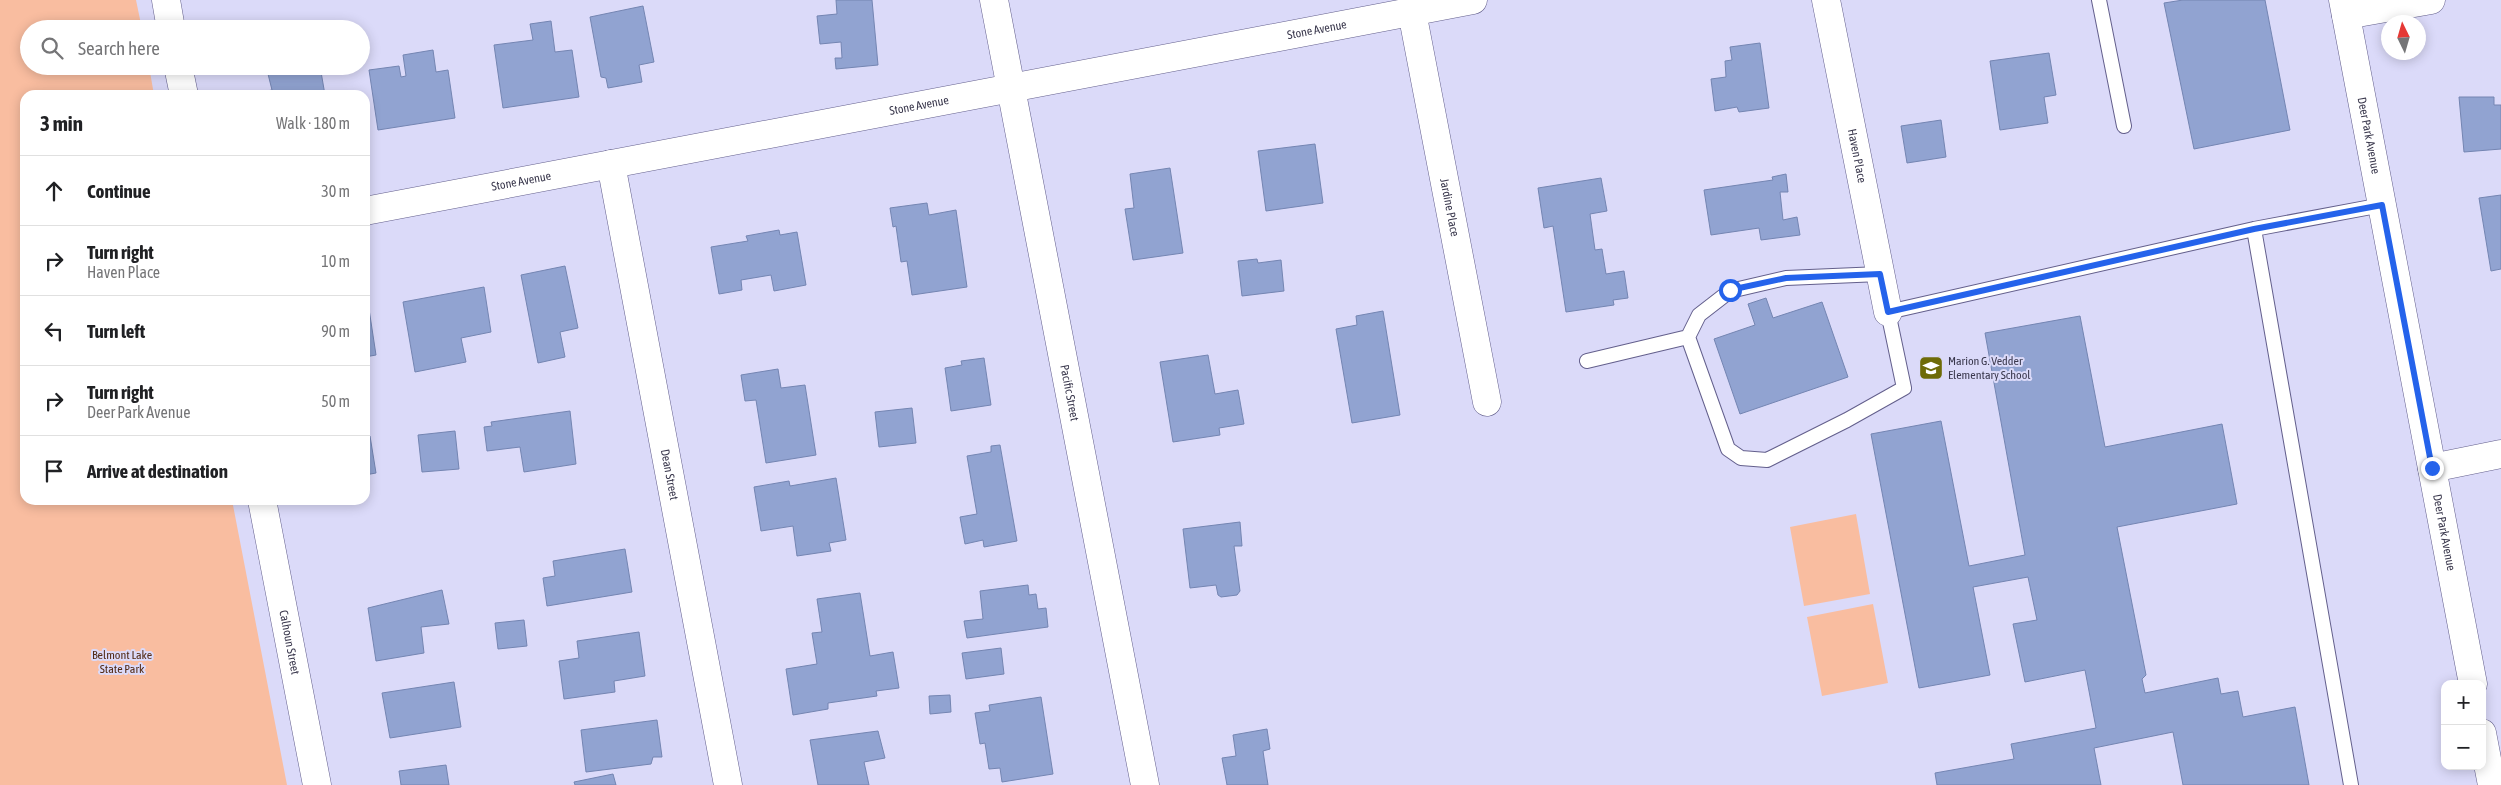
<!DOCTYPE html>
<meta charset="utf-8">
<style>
:root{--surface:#fff;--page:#f6f6f6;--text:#202124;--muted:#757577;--line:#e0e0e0}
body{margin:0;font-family:"Asap Condensed",sans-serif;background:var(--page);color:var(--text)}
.controls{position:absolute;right:15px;bottom:15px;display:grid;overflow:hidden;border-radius:10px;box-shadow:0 2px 12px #0003}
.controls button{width:45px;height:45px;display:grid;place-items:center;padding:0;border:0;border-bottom:1px solid var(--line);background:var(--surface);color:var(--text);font:25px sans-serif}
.compass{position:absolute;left:2381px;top:15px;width:45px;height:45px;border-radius:50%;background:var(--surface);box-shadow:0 2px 12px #0003;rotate:355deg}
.stop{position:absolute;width:15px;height:15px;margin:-11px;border:4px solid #2563eb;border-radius:50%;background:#fff}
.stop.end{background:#2563eb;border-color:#fff;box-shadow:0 1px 5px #0008}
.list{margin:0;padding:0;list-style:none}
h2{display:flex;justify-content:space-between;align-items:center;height:65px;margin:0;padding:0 20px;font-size:21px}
h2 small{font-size:16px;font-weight:400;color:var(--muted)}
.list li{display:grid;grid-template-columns:32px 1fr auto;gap:15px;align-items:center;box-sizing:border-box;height:70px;padding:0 20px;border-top:1px solid var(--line)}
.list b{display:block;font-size:19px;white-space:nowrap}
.list p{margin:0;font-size:16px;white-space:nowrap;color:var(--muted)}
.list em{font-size:16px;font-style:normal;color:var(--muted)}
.icon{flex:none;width:28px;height:28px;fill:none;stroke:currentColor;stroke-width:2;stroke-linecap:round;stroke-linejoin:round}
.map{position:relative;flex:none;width:2501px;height:785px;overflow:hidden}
.search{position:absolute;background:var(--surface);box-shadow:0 2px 12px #0003;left:20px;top:20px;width:350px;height:55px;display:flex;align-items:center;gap:12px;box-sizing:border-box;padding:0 18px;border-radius:28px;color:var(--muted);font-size:19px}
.panel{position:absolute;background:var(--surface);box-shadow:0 2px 12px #0003;left:20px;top:90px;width:350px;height:415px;border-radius:15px}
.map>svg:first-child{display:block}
.green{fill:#f9bda0}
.building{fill:#91a3d1;stroke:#7485b2}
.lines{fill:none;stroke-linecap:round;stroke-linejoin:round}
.lane-casing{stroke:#635f8c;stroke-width:16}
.street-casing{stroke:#635f8c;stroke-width:29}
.secondary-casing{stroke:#635f8c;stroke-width:29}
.lane{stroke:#fff;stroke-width:14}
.street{stroke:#fff;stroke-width:28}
.secondary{stroke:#fff;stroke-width:28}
.route{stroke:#2563eb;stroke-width:6}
.labels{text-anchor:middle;stroke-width:4;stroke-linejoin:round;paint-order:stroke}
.street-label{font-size:12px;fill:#3a384d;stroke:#dbdaf9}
.poi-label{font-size:12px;fill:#3a384d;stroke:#dbdaf9;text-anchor:start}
.park-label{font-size:12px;fill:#522a14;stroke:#dbdaf9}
</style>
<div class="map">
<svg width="2501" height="785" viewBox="0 0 2501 785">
<rect width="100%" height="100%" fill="#dbdaf9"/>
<path class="green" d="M0,0H136L142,29H29V66H149L154,95H25V500H232L287,785H0Z
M1856,514L1870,594L1804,606L1790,527Z
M1873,604L1888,683L1822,696L1807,617Z"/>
<path class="building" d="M836,0H872L878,65L836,69L835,58H842L841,42L820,44L817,16L837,14Z
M2183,0H2265L2290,130L2194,149L2164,3Z
M643,6L654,62L639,65L642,82L608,88L606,78L601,77L590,17Z
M551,21L555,52L572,50L579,97L503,108L494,45L533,40L530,24Z
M1760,43L1769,108L1739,112L1737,107L1715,111L1711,79L1726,77L1725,61L1732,60L1730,47Z
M433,50L436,72L448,70L455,118L378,130L369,70L399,66L401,77L406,76L403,55Z
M2049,53L2056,95L2044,97L2048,123L2000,130L1990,61Z
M313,66H320L325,95H245L272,90L268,74Z
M2459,97H2494V105H2501V149L2464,152Z
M1941,120L1946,157L1907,163L1901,126Z
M1315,144L1323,203L1266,211L1258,151Z
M1170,168L1183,253L1133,260L1125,209L1134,208L1130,174Z
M1786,174L1788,192H1780L1783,220L1797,217L1800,235L1761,240L1759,228L1711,235L1704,190L1773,180L1772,177Z
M1601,178L1607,211L1590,214L1595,250L1602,249L1606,274L1624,271L1628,298L1613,300L1614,305L1566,312L1553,226L1544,228L1538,188Z
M2501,195V269L2491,271L2479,198Z
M927,203L929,215L956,210L967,287L912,295L907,261L901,262L896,226L893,227L890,208Z
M779,230L780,235L797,232L806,285L774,291L771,275L741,280L742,290L719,294L711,247L748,241L746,236Z
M1257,259L1258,263L1281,260L1284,291L1242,296L1238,261Z
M565,266L578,328L560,332L565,357L538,363L521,275Z
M484,287L491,332L461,338L466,362L415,372L403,302Z
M1766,298L1773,318L1822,302L1848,377L1740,414L1714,339L1755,325L1748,304Z
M369,309L376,355L365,357V310Z
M1383,311L1400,415L1352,423L1336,329L1357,325L1356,316Z
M2080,316L2105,447L2222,424L2237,504L2117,527L2146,675L2142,679L2145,693L2218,678L2221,694L2238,691L2243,717L2295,707L2309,785H2183L2173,732L2094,748L2101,785H1937L1935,773L2014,759L2011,744L2096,728L2085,670L2025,682L2013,624L2037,620L2028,577L1973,587L1990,675L1919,688L1871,434L1941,421L1969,566L2025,555L1985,333Z
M1208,355L1215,394L1238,390L1244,424L1219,428L1220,435L1173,442L1160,362Z
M984,358L991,405L951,411L945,368L962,365L961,361Z
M778,369L781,388L805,385L816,455L766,463L756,400L745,401L741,375Z
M912,408L916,443L879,447L875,412Z
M570,411L576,464L524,472L520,447L487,451L484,427L492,426L491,422Z
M455,431L459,469L422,472L418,435Z
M370,436L376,473L365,475V437Z
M1000,445L1017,541L984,547L983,540L965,544L960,517L977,514L967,456L991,452V446Z
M836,478L846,540L829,543L831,551L797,556L793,526L761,531L754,487L789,481L790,486Z
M1240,522L1242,546H1234L1240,591L1237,595L1221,597L1218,595L1216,585L1190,588L1183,529Z
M625,549L632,592L547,606L543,578L555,576L553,561Z
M1028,585L1029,595L1036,594L1038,609L1046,608L1048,627L967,638L964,621L983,619L980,591Z
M442,590L449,624L421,627L424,653L376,661L368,608Z
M860,593L870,656L893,652L899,688L876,691L877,696L828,703V709L793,715L786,669L817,664L812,633L822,632L817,599Z
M524,620L527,646L498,649L495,623Z
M639,632L645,676L614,681L615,692L564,699L559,661L579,658L577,641Z
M1001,648L1004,674L966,679L962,653Z
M454,682L461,727L390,738L382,693Z
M950,695L951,712L930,714L929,696Z
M1041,697L1053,774L1002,782L1000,768L989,769L985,743L980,744L975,713L990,711L989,705Z
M657,720L662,757H653L651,764L586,772L581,730Z
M1267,729L1270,749L1263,751L1268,785H1227L1222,758L1236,756L1233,735Z
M878,731L885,758L864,762L869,785H818L810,740Z
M446,765L449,785H401L399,771Z
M613,774L616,785H575L574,782Z"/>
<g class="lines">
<defs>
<path id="lane" d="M2099,0L2124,126
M2254,229L2351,785
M1880,274L1786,278L1730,291L1699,315L1688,337L1728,449L1741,458L1767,460L1847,420L1904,388L1888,312L2254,229L2382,205
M1587,361L1688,337"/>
<g id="street">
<path d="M166,0L171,29"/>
<path id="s1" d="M994,0L1145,785"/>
<path id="s2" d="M1826,0L1888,312"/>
<path id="s3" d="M1412,12L1487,402"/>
<path d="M2346,15L2431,0"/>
<path d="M178,66L184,95"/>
<path id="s4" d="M611,164L728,785"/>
<path id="s5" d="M365,211L1473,0"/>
<path d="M2432,468L2501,454"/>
<path id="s6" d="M262,500L317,785"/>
</g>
<g id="secondary">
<path id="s7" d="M2343,0L2473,684"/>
<path d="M2482,733L2492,785"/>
</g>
</defs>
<use href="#lane" class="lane-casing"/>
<use href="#street" class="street-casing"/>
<use href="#secondary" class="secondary-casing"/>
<use href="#lane" class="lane"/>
<use href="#street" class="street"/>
<use href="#secondary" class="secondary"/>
</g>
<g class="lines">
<path class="route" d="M1730,290L1786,278L1880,274L1888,312L2254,229L2382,205L2432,468"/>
</g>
<defs>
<symbol id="school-square" viewBox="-11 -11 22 22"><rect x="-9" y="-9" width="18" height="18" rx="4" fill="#6e6b08" stroke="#dbdaf9"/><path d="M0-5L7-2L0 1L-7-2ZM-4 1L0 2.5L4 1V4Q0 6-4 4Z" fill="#fff"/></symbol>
</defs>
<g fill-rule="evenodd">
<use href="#school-square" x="1917" y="354" width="28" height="28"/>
</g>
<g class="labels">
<g class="street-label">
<text dy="4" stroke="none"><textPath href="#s5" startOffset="969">Stone Avenue</textPath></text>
<text dy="4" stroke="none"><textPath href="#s5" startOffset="564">Stone Avenue</textPath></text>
<text dy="4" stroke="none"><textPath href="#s7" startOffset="138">Deer Park Avenue</textPath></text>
<text dy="4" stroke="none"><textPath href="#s2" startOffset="159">Haven Place</textPath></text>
<text dy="4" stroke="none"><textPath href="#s5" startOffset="159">Stone Avenue</textPath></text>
<text dy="4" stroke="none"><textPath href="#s3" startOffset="199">Jardine Place</textPath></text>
<text dy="4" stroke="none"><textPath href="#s1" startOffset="400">Pacific Street</textPath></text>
<text dy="4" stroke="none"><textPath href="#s4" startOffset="316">Dean Street</textPath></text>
<text dy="4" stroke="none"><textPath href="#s7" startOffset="542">Deer Park Avenue</textPath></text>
<text dy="4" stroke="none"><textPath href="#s6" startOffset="145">Calhoun Street</textPath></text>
</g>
<g class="poi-label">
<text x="1948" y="365">Marion G. Vedder<tspan x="1948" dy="14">Elementary School</tspan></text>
</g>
<g class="park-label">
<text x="122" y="659">Belmont Lake<tspan x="122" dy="14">State Park</tspan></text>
</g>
</g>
</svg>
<div class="controls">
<button>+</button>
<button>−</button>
</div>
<svg class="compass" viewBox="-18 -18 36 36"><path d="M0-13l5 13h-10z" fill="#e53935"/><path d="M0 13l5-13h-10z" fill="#757577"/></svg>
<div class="stop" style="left:1730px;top:290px"></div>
<div class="stop end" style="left:2432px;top:468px"></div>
<div class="search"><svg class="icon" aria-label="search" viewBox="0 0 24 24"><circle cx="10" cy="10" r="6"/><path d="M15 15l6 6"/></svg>Search here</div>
<section class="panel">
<h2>3 min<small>Walk · 180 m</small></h2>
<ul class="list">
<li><svg class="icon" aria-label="ahead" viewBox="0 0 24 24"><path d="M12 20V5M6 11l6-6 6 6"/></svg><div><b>Continue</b></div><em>30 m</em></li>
<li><svg class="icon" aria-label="right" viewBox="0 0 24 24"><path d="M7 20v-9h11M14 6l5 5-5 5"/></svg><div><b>Turn right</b><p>Haven Place</p></div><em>10 m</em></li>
<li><svg class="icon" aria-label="left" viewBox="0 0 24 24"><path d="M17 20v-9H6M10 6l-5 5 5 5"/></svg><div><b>Turn left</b></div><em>90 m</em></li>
<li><svg class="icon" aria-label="right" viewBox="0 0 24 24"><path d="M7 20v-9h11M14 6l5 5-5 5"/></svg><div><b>Turn right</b><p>Deer Park Avenue</p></div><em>50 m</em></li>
<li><svg class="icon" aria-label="arrive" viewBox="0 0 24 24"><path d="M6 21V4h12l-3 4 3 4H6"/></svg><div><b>Arrive at destination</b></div></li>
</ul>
</section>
</div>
